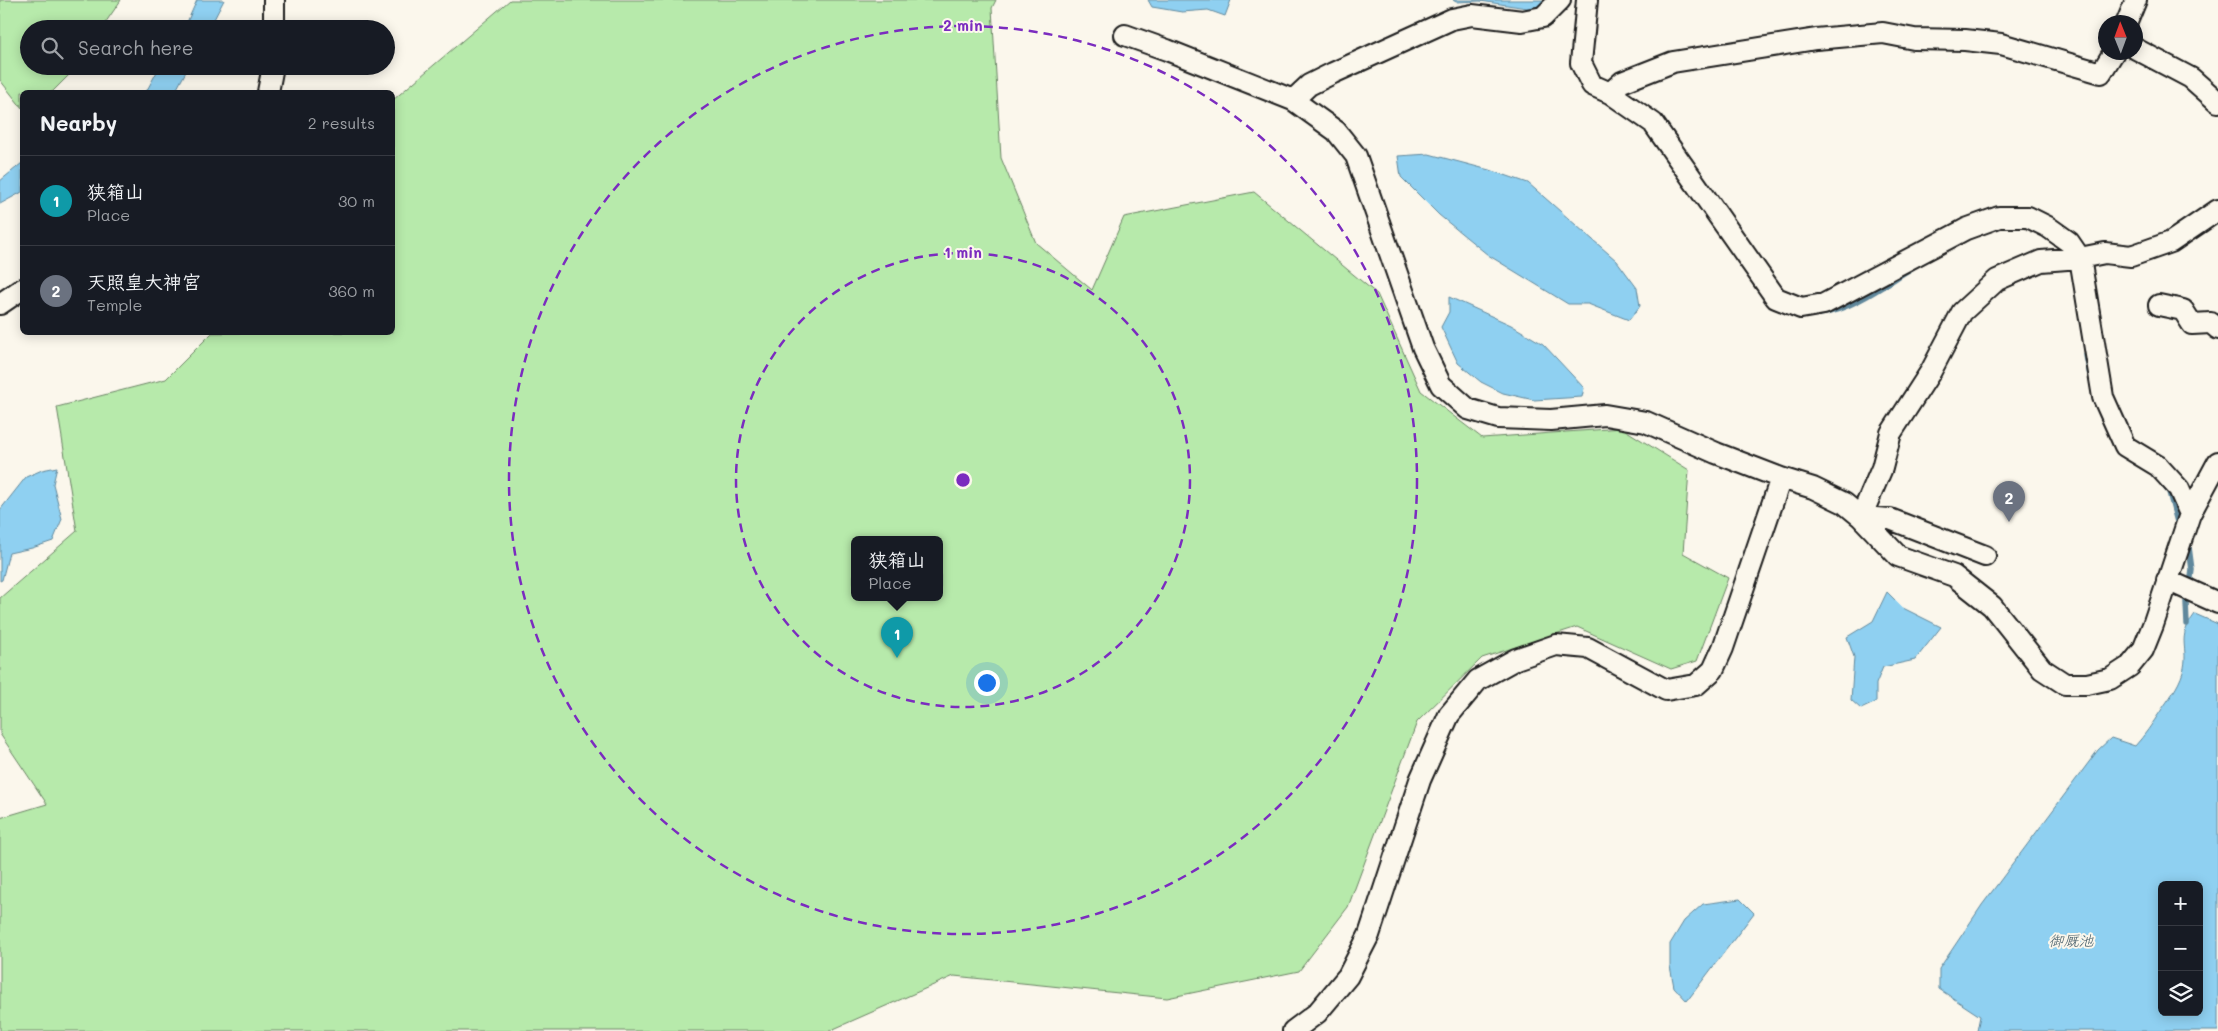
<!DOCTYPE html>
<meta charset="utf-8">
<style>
:root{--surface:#171b24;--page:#242831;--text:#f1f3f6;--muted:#9ea1a6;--line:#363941;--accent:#8c9099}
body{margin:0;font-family:Mali,"Klee One",sans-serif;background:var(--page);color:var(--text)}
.controls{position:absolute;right:15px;bottom:15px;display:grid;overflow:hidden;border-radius:8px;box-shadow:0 2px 12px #0003}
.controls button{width:45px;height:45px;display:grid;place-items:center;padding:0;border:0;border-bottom:1px solid var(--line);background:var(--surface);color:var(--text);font:25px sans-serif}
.compass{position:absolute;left:2098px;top:15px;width:45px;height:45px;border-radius:50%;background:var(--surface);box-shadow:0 2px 12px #0003;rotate:359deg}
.you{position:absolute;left:986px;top:682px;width:18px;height:18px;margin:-12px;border:4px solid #fff;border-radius:50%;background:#1a73e8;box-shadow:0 0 0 8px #1a73e833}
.badge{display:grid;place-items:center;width:32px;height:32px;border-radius:50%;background:var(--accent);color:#fff;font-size:16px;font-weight:700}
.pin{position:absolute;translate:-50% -41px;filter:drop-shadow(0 1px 2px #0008)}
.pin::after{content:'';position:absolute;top:26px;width:18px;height:15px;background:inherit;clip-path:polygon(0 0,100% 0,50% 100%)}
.popup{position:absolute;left:851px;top:536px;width:92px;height:65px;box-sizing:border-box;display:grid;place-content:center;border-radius:8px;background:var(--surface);filter:drop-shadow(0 1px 4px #0005);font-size:16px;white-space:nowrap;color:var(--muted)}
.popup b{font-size:19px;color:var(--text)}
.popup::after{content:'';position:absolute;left:50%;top:100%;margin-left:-10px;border:10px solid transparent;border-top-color:var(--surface)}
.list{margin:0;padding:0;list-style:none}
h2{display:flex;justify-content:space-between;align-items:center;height:65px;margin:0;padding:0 20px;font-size:21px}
h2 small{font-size:16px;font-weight:400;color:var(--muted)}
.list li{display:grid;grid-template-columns:32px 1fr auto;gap:15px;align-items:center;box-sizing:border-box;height:90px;padding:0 20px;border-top:1px solid var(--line)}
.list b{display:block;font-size:19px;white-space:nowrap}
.list p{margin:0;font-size:16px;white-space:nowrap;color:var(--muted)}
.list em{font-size:16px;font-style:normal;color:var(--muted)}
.icon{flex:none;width:28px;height:28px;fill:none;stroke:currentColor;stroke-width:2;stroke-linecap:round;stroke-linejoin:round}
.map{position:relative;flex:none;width:2218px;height:1031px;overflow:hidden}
.search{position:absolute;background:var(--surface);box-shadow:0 2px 12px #0003;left:20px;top:20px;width:375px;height:55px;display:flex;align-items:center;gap:12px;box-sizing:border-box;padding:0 18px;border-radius:28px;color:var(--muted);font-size:19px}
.panel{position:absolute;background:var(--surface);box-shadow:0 2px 12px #0003;left:20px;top:90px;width:375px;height:245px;border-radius:8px}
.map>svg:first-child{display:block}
.green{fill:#b7eaab;stroke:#6a8364;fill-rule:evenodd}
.water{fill:#8fd0f1;stroke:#61889c;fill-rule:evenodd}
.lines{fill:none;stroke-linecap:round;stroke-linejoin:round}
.stream{stroke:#61889c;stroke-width:5.5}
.street-casing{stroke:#1c1c1c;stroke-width:24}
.street{stroke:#fbf7ec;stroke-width:20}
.ring{fill:none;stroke:#7b2cbf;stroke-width:2.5;stroke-dasharray:9 6}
.labels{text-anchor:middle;stroke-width:4;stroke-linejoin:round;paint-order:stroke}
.water-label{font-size:15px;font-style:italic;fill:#445b67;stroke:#fbf7ec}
.centre{fill:#7b2cbf;stroke:#fbf7ec;stroke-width:2.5}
.ring-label{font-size:15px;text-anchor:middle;font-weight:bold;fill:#7b2cbf;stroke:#fbf7ec;stroke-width:4;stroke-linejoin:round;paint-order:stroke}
</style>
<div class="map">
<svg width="2218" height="1031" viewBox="0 0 2218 1031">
<rect width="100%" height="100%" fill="#fbf7ec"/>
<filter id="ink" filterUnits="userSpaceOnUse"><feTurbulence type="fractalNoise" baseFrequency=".02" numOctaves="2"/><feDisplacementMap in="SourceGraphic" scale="10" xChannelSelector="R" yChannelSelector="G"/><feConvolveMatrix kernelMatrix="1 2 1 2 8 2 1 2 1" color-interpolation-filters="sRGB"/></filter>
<g filter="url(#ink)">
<path class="green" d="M0,0H121L101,29H29V66H78L52,92H22V108L0,80Z
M510,0H996L992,8L1001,158L1036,243L1092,290L1124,217L1254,192L1377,294L1421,391L1482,438L1622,428L1689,470L1683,553L1728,578L1697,661L1671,669L1577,627L1482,658L1417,722L1348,907L1299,971L1167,998L954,976L829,1031H0V818L47,804L0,734V598L77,531L57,407L166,379L212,333L392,332L393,100ZM854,539H940V597H854Z"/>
<path class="water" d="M197,0H224L209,29H184Z
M1148,0H1231L1225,16L1208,10L1182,12L1152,7Z
M1453,0H1544L1540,6L1527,8L1480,1L1456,2Z
M160,66H189L175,92H146Z
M1429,154L1493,171L1528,183L1617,261L1637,288L1640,306L1629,320L1588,304H1568L1488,255L1439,215L1401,177L1398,156Z
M22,163V192L0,204V181Z
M1449,297L1511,325L1543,344L1584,388L1582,397L1534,400L1503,393L1481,382L1458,363L1441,327L1449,312Z
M57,467L53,484L62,519L53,541L32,548L9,553L2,580L0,581V510L26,477L42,470Z
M1887,592L1903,608L1941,627L1915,660L1883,667L1876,684V702L1861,709L1851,700L1854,657L1847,637L1873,621Z
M2195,614L2218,624V1031H1977L1980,1016L1939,989V969L1982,905L2098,750L2111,738L2135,746C2145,735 2152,724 2160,712C2169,698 2178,688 2183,672C2190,646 2175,640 2195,614ZM2162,885H2199V1012H2162Z
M1740,899L1754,913L1687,1001L1674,987L1670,966V944L1684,921L1703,904Z"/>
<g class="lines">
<path class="stream" d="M1820,314C1853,309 1884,285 1912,268
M2086,355L2090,376
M2165,487L2169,492L2177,522
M2189,547L2192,570L2190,585
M2186,602L2187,624"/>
<defs>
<path id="street" d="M274,0V29
M1587,0L1581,63L1592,85L1610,93L1653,123L1776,298L1801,308L1824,304L1966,229L1999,217H2028L2048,227L2069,242L2080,258L2103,397L2125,446L2158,466L2179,489L2190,514L2218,462
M2127,22L2136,0
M1125,35L1167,50L1293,100L1336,131L1356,156L1423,348L1441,385L1468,409L1498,418L1551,420L1605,415L1646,422L1716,453L1781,478
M2136,49L2191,78L2218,102
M268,92L273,66
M1610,93L1622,82L1673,62L1816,39L1883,33L1914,39L1965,40L2001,44L2101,73L2114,52
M1293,100L1309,85L1333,73L1452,19L1472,15L1522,21L1543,17L1560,0
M0,304L22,289
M2159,305L2183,310L2192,324L2211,323L2218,329
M1985,556L1890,519L1861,517L1882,468L1891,433L1931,371L1962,312L1997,280L2041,261L2080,258L2105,253L2131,256L2171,242L2218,210
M2167,580L2218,603
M1293,1031L1317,1013L1348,976L1369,935L1420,780L1449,715L1478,680L1516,659L1556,645L1588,648L1666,690L1696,685L1713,670L1723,648L1781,478L1813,488L1844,503L1861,517L1898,556L1954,576L1992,606L2042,669L2065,684H2087L2110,679L2130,666L2143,650L2153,625L2190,514"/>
</defs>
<use href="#street" class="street-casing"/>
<use href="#street" class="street"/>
</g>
</g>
<g class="ring">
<circle cx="963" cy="480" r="227"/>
<circle cx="963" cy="480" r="454"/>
</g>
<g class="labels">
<g class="water-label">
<text x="2071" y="946">御厩池</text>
</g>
</g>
<circle cx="963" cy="480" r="8" class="centre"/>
<g class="ring-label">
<text x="963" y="31">2 min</text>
<text x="963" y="258">1 min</text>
</g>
</svg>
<div class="controls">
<button>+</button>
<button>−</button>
<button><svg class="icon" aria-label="layers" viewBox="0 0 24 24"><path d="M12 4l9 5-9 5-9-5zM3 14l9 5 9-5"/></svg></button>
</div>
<svg class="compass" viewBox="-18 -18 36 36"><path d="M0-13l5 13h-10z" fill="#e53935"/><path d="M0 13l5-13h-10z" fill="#9ea1a6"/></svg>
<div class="you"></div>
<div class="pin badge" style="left:897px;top:658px;background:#0f9aa8">1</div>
<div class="popup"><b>狭箱山</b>Place</div>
<div class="pin badge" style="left:2009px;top:522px;background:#6b7280">2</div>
<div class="search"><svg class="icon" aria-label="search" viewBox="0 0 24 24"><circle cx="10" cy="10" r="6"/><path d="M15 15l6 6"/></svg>Search here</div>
<section class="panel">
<h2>Nearby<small>2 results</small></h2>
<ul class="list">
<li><span class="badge" style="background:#0f9aa8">1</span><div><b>狭箱山</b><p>Place</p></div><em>30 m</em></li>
<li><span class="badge" style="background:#6b7280">2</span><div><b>天照皇大神宮</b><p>Temple</p></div><em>360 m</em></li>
</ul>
</section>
</div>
